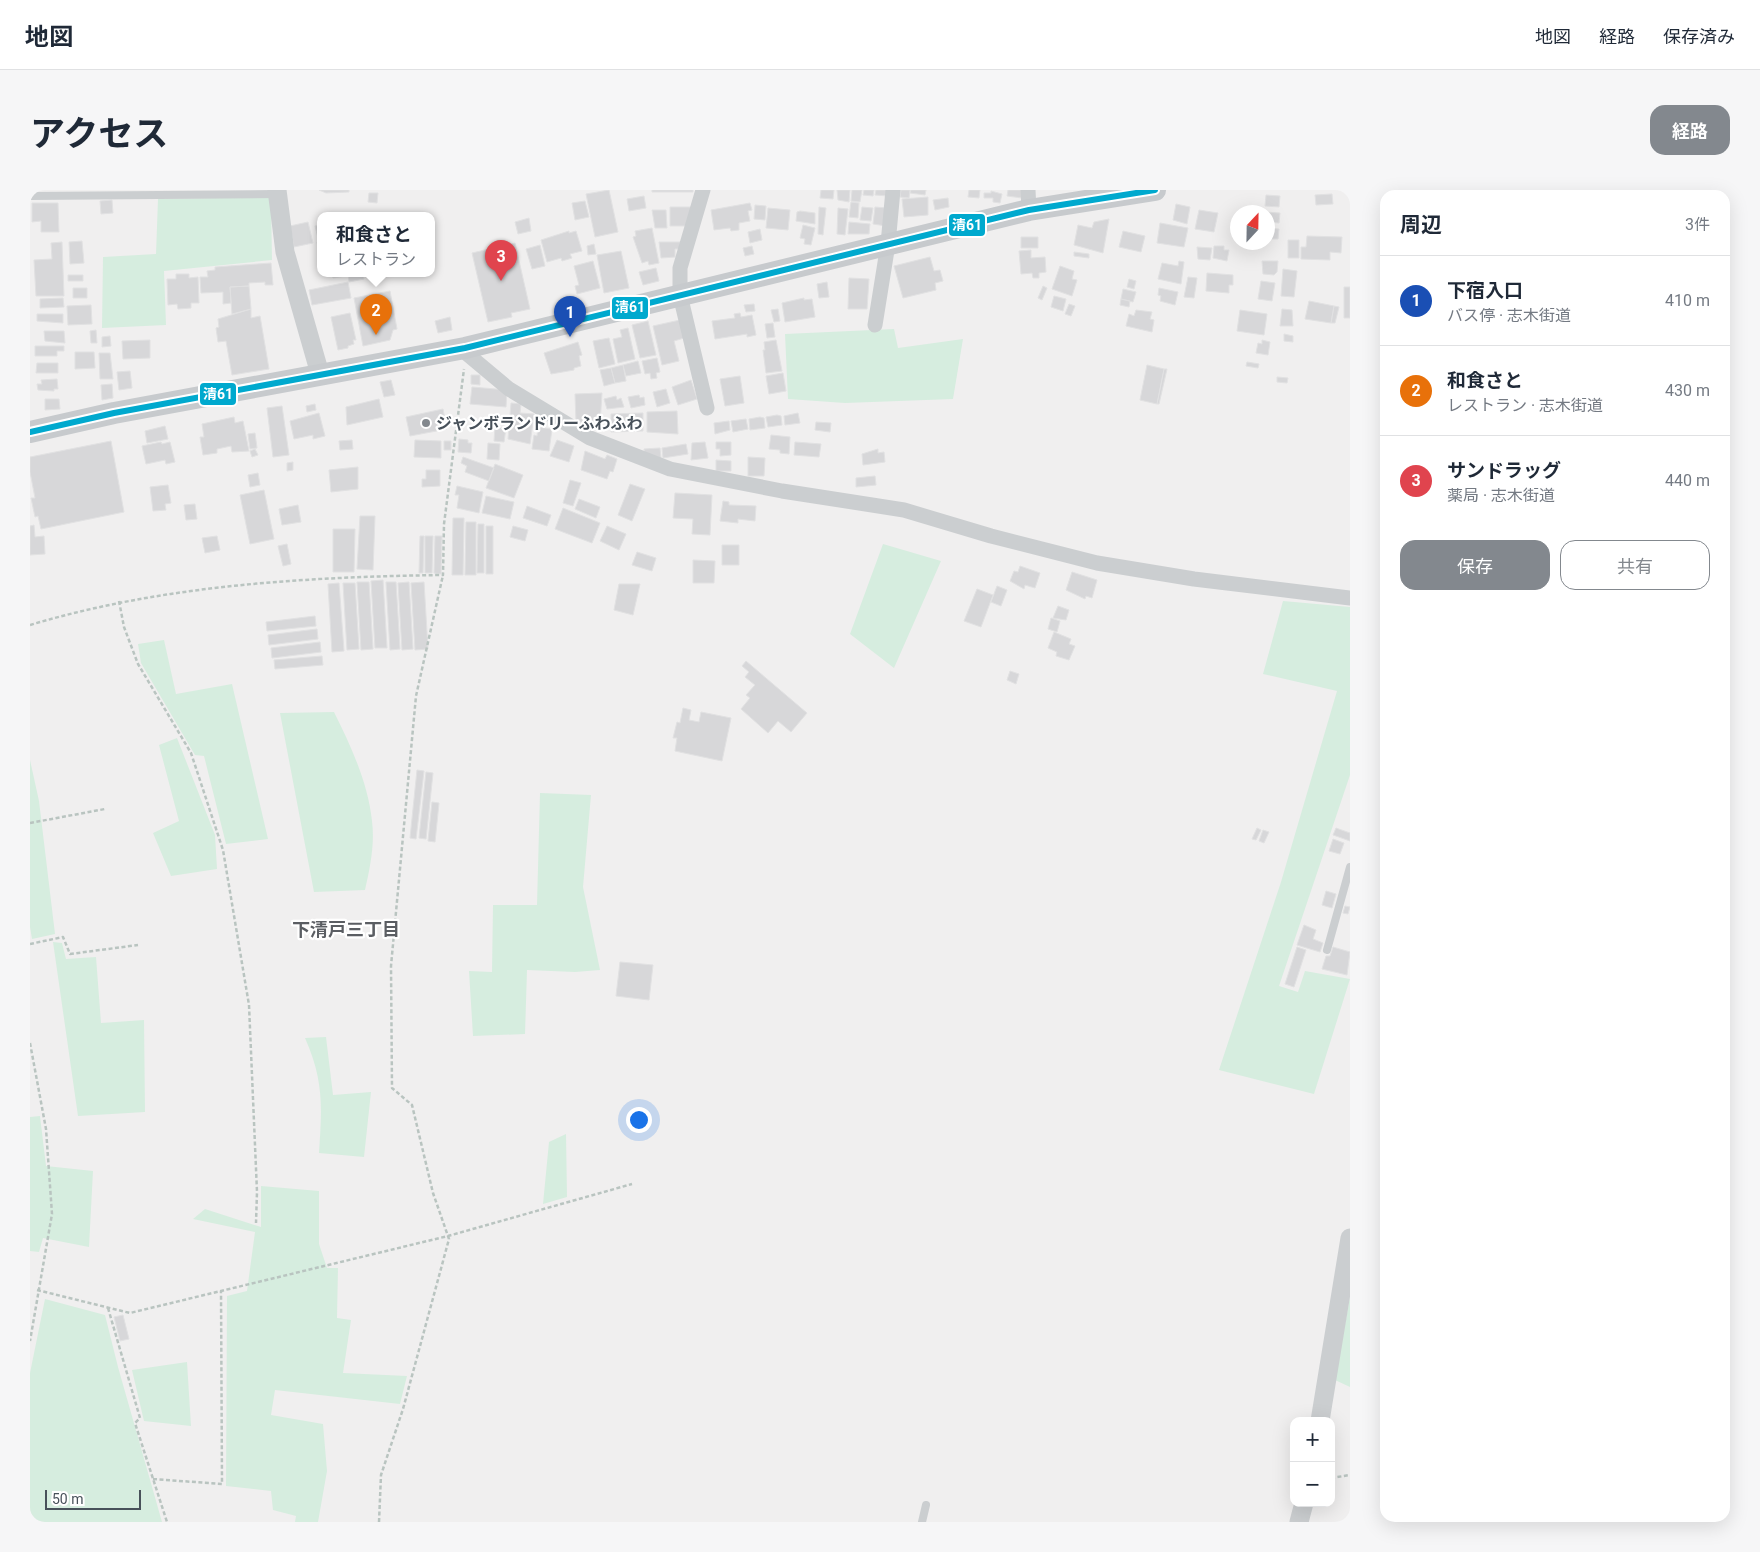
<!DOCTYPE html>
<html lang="ja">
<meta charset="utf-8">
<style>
:root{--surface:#fff;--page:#f6f6f7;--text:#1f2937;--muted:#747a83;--line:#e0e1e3;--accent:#83888e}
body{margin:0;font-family:Roboto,"Noto Sans JP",sans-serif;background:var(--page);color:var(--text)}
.controls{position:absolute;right:15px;bottom:15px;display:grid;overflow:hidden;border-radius:10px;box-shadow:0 5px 20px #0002}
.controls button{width:45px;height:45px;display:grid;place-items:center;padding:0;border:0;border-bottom:1px solid var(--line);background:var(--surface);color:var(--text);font:25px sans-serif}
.compass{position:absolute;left:1200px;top:15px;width:45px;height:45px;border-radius:50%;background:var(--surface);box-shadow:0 5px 20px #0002;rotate:22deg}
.scale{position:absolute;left:15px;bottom:12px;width:96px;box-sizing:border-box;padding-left:5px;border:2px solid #48515a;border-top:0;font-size:14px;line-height:18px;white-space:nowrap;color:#48515a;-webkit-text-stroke:4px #fff;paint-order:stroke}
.you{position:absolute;left:608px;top:929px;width:18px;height:18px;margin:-12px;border:4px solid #fff;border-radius:50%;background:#1a73e8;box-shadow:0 0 0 8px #1a73e833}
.badge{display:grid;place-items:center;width:32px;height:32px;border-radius:50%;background:var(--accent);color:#fff;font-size:16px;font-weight:700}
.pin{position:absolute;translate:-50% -41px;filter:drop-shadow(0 1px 2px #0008)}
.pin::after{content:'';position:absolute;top:26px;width:18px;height:15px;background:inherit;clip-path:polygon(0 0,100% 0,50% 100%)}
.popup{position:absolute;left:287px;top:22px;width:118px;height:65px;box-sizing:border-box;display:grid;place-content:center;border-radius:10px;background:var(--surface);filter:drop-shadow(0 1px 4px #0005);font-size:16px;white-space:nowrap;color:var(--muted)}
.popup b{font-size:19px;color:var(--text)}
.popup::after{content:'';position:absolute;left:50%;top:100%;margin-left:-10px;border:10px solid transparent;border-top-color:var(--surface)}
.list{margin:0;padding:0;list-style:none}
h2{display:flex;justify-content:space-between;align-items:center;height:65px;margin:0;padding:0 20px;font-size:21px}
h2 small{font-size:16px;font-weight:400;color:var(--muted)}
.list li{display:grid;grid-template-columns:32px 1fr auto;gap:15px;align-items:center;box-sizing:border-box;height:90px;padding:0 20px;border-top:1px solid var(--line)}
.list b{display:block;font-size:19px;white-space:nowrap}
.list p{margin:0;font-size:16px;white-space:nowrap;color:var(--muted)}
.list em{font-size:16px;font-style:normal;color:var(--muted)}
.actions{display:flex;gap:10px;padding:15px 20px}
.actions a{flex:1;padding:11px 0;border:1px solid var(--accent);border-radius:15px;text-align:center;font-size:18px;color:var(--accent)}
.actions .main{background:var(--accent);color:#fff}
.map{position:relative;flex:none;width:1320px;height:1332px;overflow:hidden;border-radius:15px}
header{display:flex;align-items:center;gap:30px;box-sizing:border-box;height:70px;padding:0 25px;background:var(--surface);border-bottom:1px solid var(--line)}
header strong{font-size:24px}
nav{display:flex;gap:28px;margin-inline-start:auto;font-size:18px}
.intro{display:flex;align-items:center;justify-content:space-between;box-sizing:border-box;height:120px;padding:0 30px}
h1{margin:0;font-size:35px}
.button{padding:12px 22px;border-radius:15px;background:var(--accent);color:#fff;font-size:18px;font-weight:700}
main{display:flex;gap:30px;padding:0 30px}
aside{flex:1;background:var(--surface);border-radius:15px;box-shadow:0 5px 20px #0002}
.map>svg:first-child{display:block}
.green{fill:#d6eddf}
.building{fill:#d7d7d9;stroke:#e1e1e2}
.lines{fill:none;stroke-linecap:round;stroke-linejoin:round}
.path{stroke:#b9c4c0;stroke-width:2.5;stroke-dasharray:4 2.5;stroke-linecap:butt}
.service{stroke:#cbced0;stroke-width:8}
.minor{stroke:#cbced0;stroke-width:15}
.tertiary{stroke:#cbced0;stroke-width:19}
.primary{stroke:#c7cacd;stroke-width:22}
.bus-1-casing{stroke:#fff;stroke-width:10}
.bus-1{stroke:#00a9ce;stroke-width:6}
.poi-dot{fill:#83888e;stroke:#fff;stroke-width:2}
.labels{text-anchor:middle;stroke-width:4.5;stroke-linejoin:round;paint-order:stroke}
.poi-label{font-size:16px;font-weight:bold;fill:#48515a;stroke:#fff;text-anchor:start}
.neighbourhood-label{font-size:18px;font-weight:bold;fill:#5b5e63;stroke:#fff}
.line-badge{stroke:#fff;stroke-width:2}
.badge-label{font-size:14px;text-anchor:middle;font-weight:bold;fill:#fff}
</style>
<header>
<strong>地図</strong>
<nav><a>地図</a><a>経路</a><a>保存済み</a></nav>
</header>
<div class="intro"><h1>アクセス</h1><a class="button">経路</a></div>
<main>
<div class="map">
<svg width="1320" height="1332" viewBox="0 0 1320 1332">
<rect width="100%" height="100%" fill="#f0efef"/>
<path class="green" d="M238,7L241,10L242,70L134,81L136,135L72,138L73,67L126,64L128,9Z
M864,139L868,158L933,149L923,209L815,213L758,209L755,144Z
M853,354L911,371L864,478L820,444Z
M1253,411L1320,417V585L1249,796L1268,802L1275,781L1320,789L1284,904L1189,880L1251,692L1307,501L1233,484Z
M134,450L146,504L202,494L238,649L196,654L174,566L165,565L111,473L108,454Z
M304,522C321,556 338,593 342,631C345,654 340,678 335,700L284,702L250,523Z
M147,548L185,645L187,679L141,686L123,643L149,631L129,555Z
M0,570L9,611L25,744L2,749L0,737Z
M510,603L561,605L553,697L570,780L545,782L497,780L495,844L443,846L439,781L462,782L463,715H507Z
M23,752L32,753L36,769L66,767L71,833L114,830L115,922L48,926Z
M296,847L303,905L341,902L334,967L289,963C292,917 294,891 275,848Z
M10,926L16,976L63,981L59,1057L13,1048L9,1062L0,1061V927Z
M536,944L537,1007L513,1014L519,952Z
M231,996L289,1001V1054L297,1078H308L307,1128L321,1130L313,1183L377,1186L370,1214L245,1200L241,1225L293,1234L297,1281L288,1332H265L266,1326L243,1320L241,1301L196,1296L197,1106L217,1101L225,1042L163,1029L175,1019L231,1037Z
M1320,1107V1197L1305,1190Z
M15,1109L75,1125L88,1177L132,1332H0V1183Z
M157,1172L161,1236L114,1231L102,1180Z"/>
<path class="building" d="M289,0H319V2L296,3Z
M579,0L588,42L565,47L556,4Z
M622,0H663V2H622Z
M791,0H804L803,9L790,8Z
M807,0H820L819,12L808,10Z
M822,0H832L830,12L821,11Z
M834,0H844L843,6L833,5Z
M846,0H858V6L845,5Z
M871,0H880L879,8L870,7Z
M881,0H896L895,5L880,3Z
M939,0H950L949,8L938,7Z
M978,0H993L992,8L977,6Z
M961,1L972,4L970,13L963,12V8H954V3H961Z
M339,3H348L347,13L338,12Z
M1302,4L1303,14L1286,15L1285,5Z
M1236,5L1250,6L1249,17L1235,16Z
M614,6L616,18L599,21L597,9Z
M898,7V25L874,27L872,9Z
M918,8L919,17L905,20L903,10Z
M82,10L83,23L71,24L70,11Z
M555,11L559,27L545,30L542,13Z
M821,12L829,13L828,28L819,27Z
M2,13H28L29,42H11V31L2,32Z
M720,13L722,20L718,21L720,31L709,33V40L701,41L700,38L684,40L681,20Z
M1146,14L1160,17L1157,34L1143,30Z
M725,15L736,16L735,30L724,29Z
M640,17H661V36H640Z
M789,17L796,18L793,45L788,44Z
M832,17L843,18L841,31L830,30Z
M845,17L857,18L856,36L843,34Z
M738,18L760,20L758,40L736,38Z
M808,18L818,19L815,45L807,44Z
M622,20H636L637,38H625Z
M1169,20L1188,23L1184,42L1165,39Z
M770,21L785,23V34L766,31L767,22Z
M1235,22L1250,23L1249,33L1238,32V22Z
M499,28L501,41L488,44L485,32Z
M1079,29L1073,63L1044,55L1048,35L1062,38L1064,32Z
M278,32L283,53L264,57L260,36Z
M819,32L840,34L839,44H818Z
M1130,33L1158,38L1154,57L1127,53Z
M291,35V47L288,48L285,36Z
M773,35L785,38L781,55L774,54L775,49L770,48Z
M622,38L629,73L619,75L618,71L612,73L603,47L606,46L605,41Z
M1238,38L1249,39L1248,49H1238Z
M730,39L732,50L720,53L718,42Z
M539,41V43L546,41L552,61L540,64L542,68L532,71L531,68L517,72L511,50Z
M1093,41L1115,46L1111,62L1089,57Z
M1277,46L1312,47L1311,63L1300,62V70L1271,69V57H1276Z
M991,47H1008V58H991Z
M1258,50H1269V68H1258Z
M52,51L54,73L40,74L39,52Z
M291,51V71L287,52Z
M32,52L34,106H6L4,70L22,69L21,53Z
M629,52H650V59H645V67L631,68Z
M485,53L500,119L481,123L482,127L458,132L442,63Z
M564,54L566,64L558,65L557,56Z
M510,55L515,76L502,79L496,59Z
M722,56L724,64L715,66L713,58Z
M1184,56H1194V60H1199L1197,71L1183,68Z
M1167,57L1182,58L1180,70L1168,69Z
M1001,60V68L1015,67L1016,82L1009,83V88H1003L1002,83L991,84L989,61Z
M591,61L599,98L574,103L567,65Z
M1044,62L1059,64V68L1044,66Z
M900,67L904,81L910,80L913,91L905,93L906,100L873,108L864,76Z
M563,71L570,98L547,104L545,96L549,95L544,76Z
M1149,71L1154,72L1151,94L1128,89L1132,73L1148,76Z
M1232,71H1248L1247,82L1244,85L1233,84Z
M241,73L243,95H235V92L219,93V96L200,97L201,113L193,114V102L171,103L170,87H178L177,81L185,80V77Z
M1030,76L1044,81L1042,89L1047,90L1042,106L1022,99Z
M626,78L629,91L613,95L609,82Z
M1253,79L1267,81L1264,107L1251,106Z
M1177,83L1203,85V95H1199V103L1176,101Z
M146,84H159V88L168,87L169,113H161V118L148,119L147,114L138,115L137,89H146Z
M302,84H315L316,86L303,88Z
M318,84H333L334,89L319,92Z
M38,85H53V91H38Z
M1158,87L1167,88L1164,108L1154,107Z
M819,88L839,89L837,119H818Z
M1099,89L1106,91L1104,99L1097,97Z
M1231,91L1245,93L1242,111L1228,109Z
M318,92L321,108L282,115L279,100Z
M797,92L799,107L789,108L787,94Z
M219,96L221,119L202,124L200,97Z
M1013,96L1017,98L1012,110L1008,108Z
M1314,97H1320V128H1314Z
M43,98H57V108H43Z
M1129,98L1148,102L1145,115L1130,111L1131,106L1128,105Z
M1093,99L1106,102L1103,112L1091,109Z
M360,101L367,139L363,140L360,150L333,156L324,108Z
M1024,106L1036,109L1033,121L1021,117Z
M33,108L34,117L10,118V109Z
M774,108V110L782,109L785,127L755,132L752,113Z
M1091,109L1100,111L1099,117L1090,115Z
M1279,111L1304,116L1301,133L1275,129Z
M724,114L725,121L716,122L714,115Z
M1039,114L1045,116L1041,126L1035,124Z
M61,115L62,134L38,135L37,116Z
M1304,116L1309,117L1305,133H1301Z
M221,119V128L230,126L239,179L202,185L196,151L188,152L186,138L189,137L188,129Z
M748,119L750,131L744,132L741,120Z
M1252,119L1262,120L1263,136H1250Z
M1106,120L1122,122L1120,129L1124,130L1122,142L1096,136L1099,124L1104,126Z
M1210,120L1237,124L1234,145L1207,141Z
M320,123L326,150H323L324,154L318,156V158L308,160L301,127Z
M710,123L711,127L722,125L726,145L717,147V144L685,149L682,131L705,128L704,124Z
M7,124H33V133L7,131Z
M420,127L422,140L408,143L405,131Z
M650,130L654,148L644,151L649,171L632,175L623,136Z
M618,131L626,165L610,168L602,135Z
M743,133L745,147L737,148L735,134Z
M598,138L605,169L588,173L583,149L592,147L590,140Z
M66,140L67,153H61L60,141Z
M14,141H34L35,153L15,151Z
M1254,144L1263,146V152L1254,151Z
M80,146L81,156L72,157V147Z
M579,148L585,174L569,178L563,151Z
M120,150V168L93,169L92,151Z
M746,150L752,181L736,183L733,160H735L734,152Z
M1232,150L1240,152L1238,165L1226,163L1228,153L1232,154Z
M548,152L552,165L549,166L551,176L544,178V180L521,184L514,163Z
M5,156H34V161H27V166H5Z
M45,162H64L65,178L45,179Z
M69,163H80L83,189H70Z
M627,168L630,182L626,183L627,188L621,189L620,183L615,184L612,171Z
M608,171L611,183L596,186L593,175Z
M1217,172L1229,174L1228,178L1216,176Z
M7,173H28V183H6Z
M593,175L596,191L585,193L581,178Z
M1117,175L1134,179L1127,214L1110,210Z
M581,178L585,193L574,196L570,180Z
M1134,179H1137L1129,214H1127Z
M100,181L102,198L89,200L87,182Z
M753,183L756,201L739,204L736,186Z
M441,185H450V195L441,194Z
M710,186L714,213L695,216L690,189Z
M1247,187L1258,188L1257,193L1247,192Z
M27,189L28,199H24V201L8,200L7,194H12L11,190Z
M361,190L365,205L354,207L350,192Z
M661,190L667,209L648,215L642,197Z
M82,194L83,208L72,210L71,195Z
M442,197L477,200L476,217L440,214Z
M636,199L640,213L627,217L623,202Z
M572,203L570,234H551V232H546L545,204Z
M609,205L610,208L614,207L615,215L601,218L598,207Z
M586,206L587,210L591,208L594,217L577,219L574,209Z
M15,209H29L30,219L15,220Z
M349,209L353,227L317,235L316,217Z
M481,213L491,214L490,223L504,224L500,254L478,249Z
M285,214L286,220L277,222L276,216Z
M252,216L259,265L243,267L237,218Z
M413,219L417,239L380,246L376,227Z
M647,221L648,244L617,242V222Z
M289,223L295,246L283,249V245L264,249L260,231Z
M613,223V241L581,242V224Z
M768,223L770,233L755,235L754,226Z
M747,225L751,226L752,235L738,237L736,227Z
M204,227L205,233L213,231L219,261L202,262L201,256L187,259V263L173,265L170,247H174L172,234Z
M730,227L734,228L735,238L720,240L719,229Z
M716,229L718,239L703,242L701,231Z
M699,231L700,240L685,244L684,233Z
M786,232L801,233L800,242L785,240Z
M135,236L138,249L117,253L115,241Z
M465,237L476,238L474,252L464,251Z
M508,237L522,239L519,261L502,259L504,245L507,246Z
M225,243L227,258L220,259L218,244Z
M741,245L760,247L759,264L750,263V260L739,259Z
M429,249L438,250V253H442L441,263L428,262Z
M322,250L323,259L310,260L309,251Z
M385,250L411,251V268L384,267Z
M527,250L544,256L539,272L520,266Z
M81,251L94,322L11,339L8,326L5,327L1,308H5L0,282V267Z
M414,251H421V260H414Z
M131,252L132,254L140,252L145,272L136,274L135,270L116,274L112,256Z
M675,252L678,268L661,270L662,253Z
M686,252H701V265L690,266V259H686Z
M765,252L791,254L789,267L764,265Z
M458,253L470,254L469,270L457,269Z
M656,254L658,264L633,268L632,258Z
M630,258L631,268L615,267L614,259Z
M225,259L228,265L222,267L220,261Z
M848,259V263L854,262L855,272L833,275L832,264Z
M555,261L575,269L577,265L587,269L583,282L580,281L577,289L551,280Z
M433,267L464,278L459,291L435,282L437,276L431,273Z
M718,267L735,268L734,286H718Z
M686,270L701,271V281H686Z
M263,272V280L257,281V273Z
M465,274L493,285L484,308L456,298Z
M328,277V299L301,302L299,280Z
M396,280H410V296L392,297V289H396Z
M228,283L230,295L220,297L218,285Z
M845,286L846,295L826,297V288Z
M540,290L551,293L543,316L533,313Z
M600,294L615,299L602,331L588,325Z
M138,295L141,313L135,314L136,320L123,321L120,297Z
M427,296L453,302L449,323L427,318L429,305H425Z
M234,300L244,349L220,354L210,305Z
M645,303L682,305L680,345L662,344L663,329L643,328Z
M456,306L484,312L480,329L452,323Z
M549,309L570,317L566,328L545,319Z
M693,311L699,312V315L726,316L725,331L708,329V333L690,331Z
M165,314L167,329L156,330L154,315Z
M268,315L271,332L252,335L249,319Z
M497,316L521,325L517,336L493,328Z
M533,318L570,333L562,353L525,339Z
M330,326H345L343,380L327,379Z
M423,328H434L433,385H422Z
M436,332H446V385H435Z
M448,334H454V383H447Z
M4,335L5,347L14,346L15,364L0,365V336Z
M456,336H463V384H456Z
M483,336L498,340L495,351L480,347Z
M577,336L596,344L589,360L570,351Z
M303,339H325L324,382H303Z
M187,346L190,360L175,363L172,348Z
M390,346H394L393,383H389Z
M395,346H403L402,383H395Z
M405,346H412L411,384L404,383Z
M257,354L261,374L253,376L248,356Z
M692,355H709V375H692Z
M607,362L626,368L622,381L602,375Z
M663,370L685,371L684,393H663Z
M990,376L1010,383L1005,398L995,395L994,399L980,391L984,381L988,382Z
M1042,382L1067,390L1062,408L1056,406L1055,409L1036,400Z
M353,390L357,458H345L341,391Z
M327,392H339L343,459L331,460Z
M356,392H366L370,459L360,460Z
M379,392L383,459L372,460L368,393Z
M394,392L398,459L385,460L381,393Z
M309,393L314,461L302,462L298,394Z
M313,393H325L329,459L317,460Z
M589,394H610L603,425L584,420Z
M967,396L977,400L971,416L961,412Z
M947,399L963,405L951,437L934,431Z
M1028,416L1039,420L1036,430L1023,428Z
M285,426L286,436L237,441L236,432Z
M1021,428L1030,431L1027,442L1018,439Z
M287,439L288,449L239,455L238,445Z
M1024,442L1041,449L1039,454L1045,456L1039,470L1026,466L1027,462L1018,458Z
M290,452L291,462L242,468L241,458Z
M292,466L293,475L245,479L244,470Z
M716,471L777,523L761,542L748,531L738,543L711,519L720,508L716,505L725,495L715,487L719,482L712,476Z
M980,481L989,484L986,494L977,490Z
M653,518L661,520L659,530L669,532L671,522L701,528L692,571L645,561L647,548H643L647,532L650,533Z
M387,580L394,581L386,649L380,648Z
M396,582L403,583L396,649L389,648Z
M402,612L409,613L405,652L398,651Z
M1227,638L1231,640L1226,650L1222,649Z
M1306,638L1320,643V651L1303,645Z
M1233,640L1239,642L1234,653L1229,651Z
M1303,649L1314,653L1310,664L1299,661Z
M1296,701L1306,704L1302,718L1292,715Z
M1315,716L1320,717L1318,724L1313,723Z
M1274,735L1286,740L1283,749L1293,753L1290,762L1267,755Z
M1267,757L1276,760L1264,797L1255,794Z
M1303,757L1320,762L1317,785L1292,779L1296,766H1300Z
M590,772L623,775L619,810L586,806Z
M93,1125L99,1149L90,1151L84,1127Z"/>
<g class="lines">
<path class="path" d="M89,411L94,437L108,474L161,563L193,660L219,815L227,1002L226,1033
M0,435C134,395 274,387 413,385L414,334L434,179
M0,633L75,619
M0,754L33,747L40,764L108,755
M0,853L16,939L22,1024L0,1151
M7,1100L100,1123L418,1046L602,994
M78,1118L110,1228L105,1233L137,1332
M1301,1288L1320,1285
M123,1289L192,1294L191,1101
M349,1332L351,1285L373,1219L419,1049L403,1003L382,915L362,898L361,776L386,506L413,385"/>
<path class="service" d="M0,6L247,4
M1297,760L1320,677
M892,1332L896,1315"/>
<path class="minor" d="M673,0L650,78V105L677,218
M998,0L999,20
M845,135L858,54L863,0
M435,158L436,163L479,199L560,248L640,279L752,301L874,320L961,346L1067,373L1164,389L1320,408"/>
<path class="tertiary" d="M247,0L255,62L290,184
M1290,1231L1320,1048
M1269,1332L1274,1313"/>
<path class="primary" d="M0,242L84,223L435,158L999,20L1125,0"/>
<defs>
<path id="bus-1" d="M0,242L84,223L435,158L999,20L1125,0"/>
</defs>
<use href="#bus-1" class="bus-1-casing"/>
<use href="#bus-1" class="bus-1"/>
</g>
<circle class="poi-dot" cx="396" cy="233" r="5"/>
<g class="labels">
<g class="poi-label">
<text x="406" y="239">ジャンボランドリーふわふわ</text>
</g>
<g class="neighbourhood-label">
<text x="316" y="746">下清戸三丁目</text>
</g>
</g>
<g class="line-badge">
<rect x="918" y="23" width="38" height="24" rx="5" fill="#00a9ce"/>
<rect x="581" y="106" width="38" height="24" rx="5" fill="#00a9ce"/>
<rect x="169" y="192" width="38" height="24" rx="5" fill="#00a9ce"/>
</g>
<g class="badge-label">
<text x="937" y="40">清61</text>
<text x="600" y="122">清61</text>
<text x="188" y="209">清61</text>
</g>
</svg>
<div class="controls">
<button>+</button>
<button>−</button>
</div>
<svg class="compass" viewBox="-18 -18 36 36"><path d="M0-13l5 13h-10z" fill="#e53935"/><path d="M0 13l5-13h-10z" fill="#747a83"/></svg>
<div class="scale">50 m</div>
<div class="you"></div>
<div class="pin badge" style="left:540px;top:147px;background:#1a4fb4">1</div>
<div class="pin badge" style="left:346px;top:145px;background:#e8710a">2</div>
<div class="popup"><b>和食さと</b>レストラン</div>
<div class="pin badge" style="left:471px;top:91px;background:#e0444e">3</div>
</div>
<aside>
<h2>周辺<small>3件</small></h2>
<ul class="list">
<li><span class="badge" style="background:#1a4fb4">1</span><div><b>下宿入口</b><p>バス停 · 志木街道</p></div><em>410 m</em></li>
<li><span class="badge" style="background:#e8710a">2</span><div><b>和食さと</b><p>レストラン · 志木街道</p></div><em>430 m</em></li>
<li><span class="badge" style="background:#e0444e">3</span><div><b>サンドラッグ</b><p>薬局 · 志木街道</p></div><em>440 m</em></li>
</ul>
<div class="actions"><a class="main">保存</a><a>共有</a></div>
</aside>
</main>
